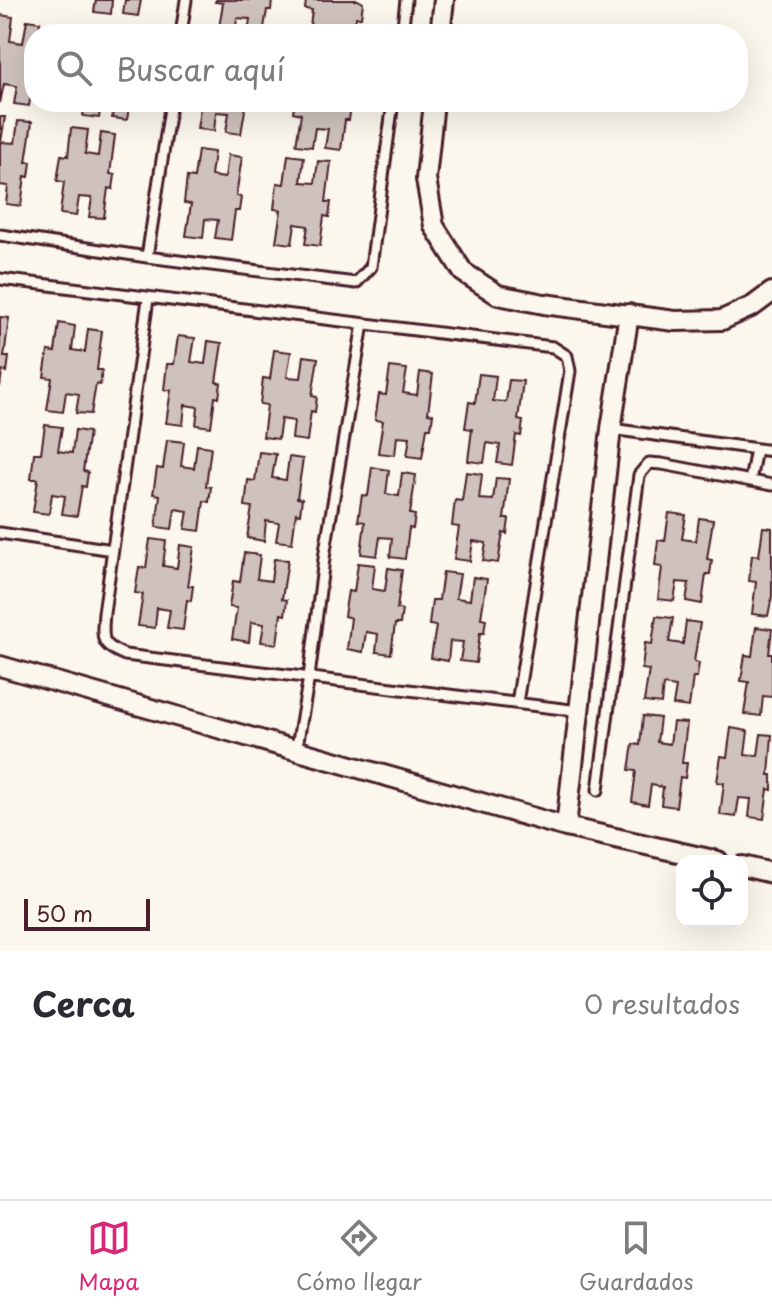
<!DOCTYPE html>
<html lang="es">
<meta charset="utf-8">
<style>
:root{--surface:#fff;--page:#f7f7f7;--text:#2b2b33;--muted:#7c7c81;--line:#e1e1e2;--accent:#db2777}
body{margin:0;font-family:"Playpen Sans",sans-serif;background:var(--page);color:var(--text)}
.controls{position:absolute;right:24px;bottom:24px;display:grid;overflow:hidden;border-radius:16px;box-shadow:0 8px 32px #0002}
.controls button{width:72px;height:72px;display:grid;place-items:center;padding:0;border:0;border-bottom:2px solid var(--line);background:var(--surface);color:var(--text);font:40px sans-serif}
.scale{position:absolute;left:24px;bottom:20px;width:126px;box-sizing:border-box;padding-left:8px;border:4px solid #4a1f2b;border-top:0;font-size:22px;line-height:28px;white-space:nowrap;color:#4a1f2b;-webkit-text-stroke:6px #fbf7ec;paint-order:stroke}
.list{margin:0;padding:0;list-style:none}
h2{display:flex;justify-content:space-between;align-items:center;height:104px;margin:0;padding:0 32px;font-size:34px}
h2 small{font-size:26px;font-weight:400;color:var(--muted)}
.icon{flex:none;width:44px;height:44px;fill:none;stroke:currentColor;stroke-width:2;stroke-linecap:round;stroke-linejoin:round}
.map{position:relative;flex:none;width:772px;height:951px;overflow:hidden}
.search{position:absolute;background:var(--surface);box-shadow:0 8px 32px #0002;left:24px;right:24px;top:24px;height:88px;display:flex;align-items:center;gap:20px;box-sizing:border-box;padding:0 28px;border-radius:32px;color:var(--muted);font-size:30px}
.sheet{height:248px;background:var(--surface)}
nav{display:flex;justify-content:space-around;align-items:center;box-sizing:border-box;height:112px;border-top:2px solid var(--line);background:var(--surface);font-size:22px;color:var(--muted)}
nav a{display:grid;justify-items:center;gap:4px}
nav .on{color:var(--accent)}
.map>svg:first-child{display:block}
.building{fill:#cfc2bc;stroke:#4a1f2b;stroke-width:2}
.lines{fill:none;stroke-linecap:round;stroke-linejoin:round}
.lane-casing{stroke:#4a1f2b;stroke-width:15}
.street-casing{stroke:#4a1f2b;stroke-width:24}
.lane{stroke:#fbf7ec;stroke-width:9}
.street{stroke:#fbf7ec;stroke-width:18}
</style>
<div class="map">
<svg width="772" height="951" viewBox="0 0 772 951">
<rect width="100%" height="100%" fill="#fbf7ec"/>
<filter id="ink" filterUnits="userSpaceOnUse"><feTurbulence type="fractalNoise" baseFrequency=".0125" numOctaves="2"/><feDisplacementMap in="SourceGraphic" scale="16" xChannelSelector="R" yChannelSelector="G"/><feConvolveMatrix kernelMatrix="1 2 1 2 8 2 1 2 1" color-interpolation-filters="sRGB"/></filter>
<g filter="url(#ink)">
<path class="building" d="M96,0H112L111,14L94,12Z
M125,0H141L138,16L123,14Z
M216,0H272L271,10H267L263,34H248L250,19L237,18L235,34H218L223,3L215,2Z
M306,0H358L363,3L361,17H356L354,34H338L340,26L327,25L326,34H309L312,10L305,9Z
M0,15L13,17L10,41L23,43L27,20L40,22L39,34H34V76L29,106L14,104L17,86L4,84L0,103Z
M85,102H101L99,118L83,116Z
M114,102H130L127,120L112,118Z
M201,102H250V104H246L241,134L226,132L229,113L216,112L214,131L197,129Z
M295,102H347L346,105L351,106L349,120H345L341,150L325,148L328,129L315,128L312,147L296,145L301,114L293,112Z
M0,117H5L1,142L15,143L18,121L32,122L26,162H31L29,177L25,176L21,206L6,204L8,186L0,185Z
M71,128L88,130L85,154L98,156L101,133L115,135L110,174L115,175L113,189L108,188L104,218L89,217L92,198L79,197L76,216L60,214L64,182L57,181L61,155L68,156Z
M198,150L214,152L211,176L225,178L228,155L242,157L236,196L241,197L239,211H235L231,240L215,238L218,220L205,219L203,238L186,236L191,204L184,203L187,177L194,178Z
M288,155L304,157L301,182L315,183L318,161L331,162L326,202H331L329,217L324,216L320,246L305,244L308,226L295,224L292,244L276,242L281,210L274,209L277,183L284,184Z
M0,317L9,318L4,357H9L7,372L2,371L0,387Z
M59,323L75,326L72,350L85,352L88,329L102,331L97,370H102L100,385L96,384L91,414L76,413L79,394L66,392L63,412L47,410L52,378L44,377L48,351L55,352Z
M178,336L195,338L191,362L205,364L208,341L222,343L216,382L221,383L219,398L215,397L211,427L196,425L198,407L185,405L183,425L166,423L171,390H164L167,364H174Z
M274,350L291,352L287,377L301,378L304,356L318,358L312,396L317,397L315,412L311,411L307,441L292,439L294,421L281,419L278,439L263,437L267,405L260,404L263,378L270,379Z
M390,367L407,369L403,393L417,395L420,372L433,374L428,413L433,414L431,428H427L422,458L407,456L410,437L397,436L395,455L378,453L383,421L375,420L379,394L386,395Z
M479,374L496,376L493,401L506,402L509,380L523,381L518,420L523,421L521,436L516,435L512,465L497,463L500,445L487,443L484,463L468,461L472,429L465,428L469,402L475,403Z
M45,425L62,427L58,451L72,453L75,430L89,432L83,471L88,472L86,487L82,486L77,516L62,514L65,496L52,494L49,514L33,512L38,479H31L34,453H41Z
M167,440L184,442L181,466L194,468L197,445L211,447L206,486L211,487L209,502L204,501L200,531L185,529L188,511L175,509L172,529L156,527L160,495L153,494L157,468L163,469Z
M259,452L276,454L272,478L286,480L289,457L303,459L297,498L302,499L300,514L296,513L292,543L276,541L279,523L266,521L264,541L247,538L252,507L245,506L248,480L255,481Z
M372,467L389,470L386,494L399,496L402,473L416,475L410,514L415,515L413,529L409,528L405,559L390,557L392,538L380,537L377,556L361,554L365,522L358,521L362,495L368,496Z
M466,472L482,474L479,499L493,500L496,478L509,479L504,519H509L507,534L503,533L498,563L483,561L486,543L473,541L470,561L454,559L459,527L452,526L455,500L462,501Z
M669,513L686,515L682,539L696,541L699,518L713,520L707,559L712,560L710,574H706L702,604L686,601L689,583L677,582L674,601L658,599L662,567L655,566L658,540L665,541Z
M763,527L772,528V596L768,616L752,614L756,582L749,581L752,555L759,556Z
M150,539L166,541L163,566L177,568L180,545L194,547L188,586H193L191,601L187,600L183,630L167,628L170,610L157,608L155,628L138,626L143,594L135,593L139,567L146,568Z
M244,553L260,555L257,579L271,581L274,559L288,560L282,599L287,600L285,615L281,614L277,644L261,642L264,624L251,622L249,642L232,639L237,608L229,607L233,581L240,582Z
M358,563L375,565L372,589L385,591L388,568L402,570L397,609L402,610L400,624H395L391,654L376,652L378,634L366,632L363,652L347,649L351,618L344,616L348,591L354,592Z
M443,572L460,574L456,598L470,600L473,577L487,579L481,618L486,619L484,633H480L476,663L460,661L463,642L450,641L448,661L431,658L436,626L429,625L432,600H439Z
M656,616L673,618L669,642L683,644L686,621L700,623L694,662L699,663L697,677H693L689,707L673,705L676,687L663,685L661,704L644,702L649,670L642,669L645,643L652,644Z
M756,627L772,629L769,654H772V697L763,696L761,716L744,714L749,682L741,681L745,655L752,656Z
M643,716L660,718L657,742L670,744L673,722L687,723L682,763H687L685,778L680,777L676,807L661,805L663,787L651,785L648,805L632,802L636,771L629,770L633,744L640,745Z
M731,728L748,731L745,755L758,756L761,734L772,735L769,775H772V790L768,789L764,819L749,817L751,799L739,798L736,817L720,815L724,783L717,782L721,756L727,757Z"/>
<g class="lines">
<defs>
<path id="lane" d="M181,34L186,0
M402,34L406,0
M0,235L147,257L356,283L371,267L393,102
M147,257L171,102
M0,279L553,347L567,356L570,371L517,703
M148,299L104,613C102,639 100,645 125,655L579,711
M611,429L772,451
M750,481L756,449
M0,533L113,550
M296,752L309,677L325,551L363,324
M598,790L639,475L649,463L662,464L772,485"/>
<path id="street" d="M440,34L444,0
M434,102L426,179L434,226L463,272L498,295L544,304L675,321L722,320L753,306L772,292
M0,666L566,827L718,861
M566,827L611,429L629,314
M742,866L772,873"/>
</defs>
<use href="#lane" class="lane-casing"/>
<use href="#street" class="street-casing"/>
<use href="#lane" class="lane"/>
<use href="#street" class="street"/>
</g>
</g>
</svg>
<div class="controls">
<button><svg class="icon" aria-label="locate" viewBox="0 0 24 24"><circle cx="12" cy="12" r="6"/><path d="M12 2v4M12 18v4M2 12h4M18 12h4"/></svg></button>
</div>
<div class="scale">50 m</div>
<div class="search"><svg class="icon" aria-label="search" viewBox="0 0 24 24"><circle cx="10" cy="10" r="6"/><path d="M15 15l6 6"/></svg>Buscar aquí</div>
</div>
<section class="sheet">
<h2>Cerca<small>0 resultados</small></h2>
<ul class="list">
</ul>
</section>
<nav>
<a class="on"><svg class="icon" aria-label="map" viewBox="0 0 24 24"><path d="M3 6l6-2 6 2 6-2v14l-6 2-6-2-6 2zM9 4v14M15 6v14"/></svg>Mapa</a>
<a><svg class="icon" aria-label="directions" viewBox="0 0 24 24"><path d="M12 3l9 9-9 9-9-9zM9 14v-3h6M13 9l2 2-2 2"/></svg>Cómo llegar</a>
<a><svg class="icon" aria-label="saved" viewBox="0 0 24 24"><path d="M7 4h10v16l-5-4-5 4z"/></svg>Guardados</a>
</nav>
